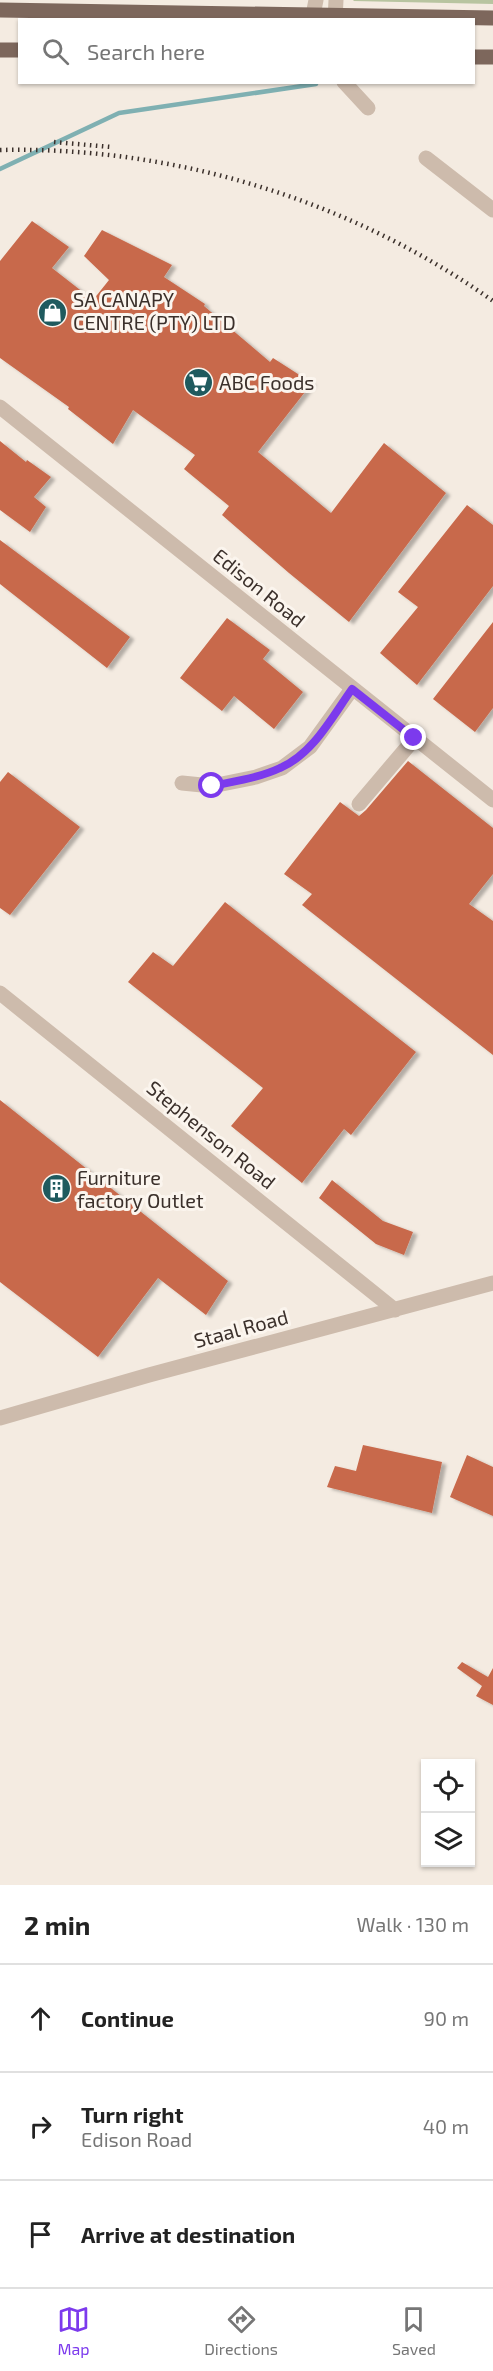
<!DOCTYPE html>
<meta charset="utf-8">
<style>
:root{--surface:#fff;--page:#f6f6f6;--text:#222;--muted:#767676;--line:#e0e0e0;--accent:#7c3aed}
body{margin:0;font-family:"Exo 2",sans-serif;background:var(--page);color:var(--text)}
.controls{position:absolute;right:18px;bottom:18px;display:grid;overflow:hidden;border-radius:0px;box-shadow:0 2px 4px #0004}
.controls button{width:54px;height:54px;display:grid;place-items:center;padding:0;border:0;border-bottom:2px solid var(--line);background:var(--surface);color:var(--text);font:30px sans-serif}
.stop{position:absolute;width:18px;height:18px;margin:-14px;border:4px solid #7c3aed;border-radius:50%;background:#fff}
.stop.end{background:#7c3aed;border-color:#fff;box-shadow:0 2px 6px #0008}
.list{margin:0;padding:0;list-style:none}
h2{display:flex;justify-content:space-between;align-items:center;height:78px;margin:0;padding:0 24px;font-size:26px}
h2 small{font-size:20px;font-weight:400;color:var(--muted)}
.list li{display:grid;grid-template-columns:39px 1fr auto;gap:18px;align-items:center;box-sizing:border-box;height:108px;padding:0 24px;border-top:2px solid var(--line)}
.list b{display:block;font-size:22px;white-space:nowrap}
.list p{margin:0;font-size:20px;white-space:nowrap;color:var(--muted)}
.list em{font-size:20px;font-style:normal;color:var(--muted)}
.icon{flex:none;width:33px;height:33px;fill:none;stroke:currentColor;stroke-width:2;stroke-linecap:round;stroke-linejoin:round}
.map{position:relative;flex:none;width:493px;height:1885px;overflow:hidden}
.search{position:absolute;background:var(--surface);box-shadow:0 2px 4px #0004;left:18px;right:18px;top:18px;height:66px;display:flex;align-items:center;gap:15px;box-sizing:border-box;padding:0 21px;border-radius:0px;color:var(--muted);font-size:22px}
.sheet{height:402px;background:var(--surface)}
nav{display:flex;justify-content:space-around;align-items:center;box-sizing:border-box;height:84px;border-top:2px solid var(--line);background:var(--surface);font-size:16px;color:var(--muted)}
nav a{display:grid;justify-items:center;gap:3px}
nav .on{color:var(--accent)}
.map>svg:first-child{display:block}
.green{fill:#b8c4a0}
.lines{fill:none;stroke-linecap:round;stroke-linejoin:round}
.stream{stroke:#7fb0b2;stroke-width:4.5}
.building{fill:#c8694b;filter:url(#shadow)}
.minor{stroke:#cdbbac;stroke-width:15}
.major{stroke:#7d675c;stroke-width:15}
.rail{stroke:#3b302b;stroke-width:4.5;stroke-dasharray:1.5 4.5;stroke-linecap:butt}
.route{stroke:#7c3aed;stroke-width:8}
.labels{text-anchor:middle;stroke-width:6;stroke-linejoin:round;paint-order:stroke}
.poi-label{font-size:20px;fill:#3b302b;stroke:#fbf5ee;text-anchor:start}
.street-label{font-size:20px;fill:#3b302b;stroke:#fbf5ee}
</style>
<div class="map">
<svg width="493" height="1885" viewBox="0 0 493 1885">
<defs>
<filter id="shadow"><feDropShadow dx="4.5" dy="2.5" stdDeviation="1.5" flood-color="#0004"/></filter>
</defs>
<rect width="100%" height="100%" fill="#f4ebe1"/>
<path class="green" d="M354,0H493V4L353,1Z"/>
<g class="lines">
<path class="stream" d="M0,169L119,113L316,84"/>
</g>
<path class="building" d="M32,221L69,247L52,268L93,300L109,280L84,256L102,230L172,265L164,277L205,304L204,306L270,362L273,358L312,383L258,452L331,513L384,443L446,493L349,622L289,573L222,515L229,506L184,469L195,455L133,410L113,444L68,409L69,407L0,358V261Z
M0,441L26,462L27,460L51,477L34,497L46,507L30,532L0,510Z
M467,505L493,525V586L417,685L380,653L418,607L398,592Z
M0,540L130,637L107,668L0,584Z
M227,618L270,650L263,659L303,692L274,729L234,696L222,711L180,678Z
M493,622V708L475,732L433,699Z
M408,761L493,828V874L469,904L493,921V1055L302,905L312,894L284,874L340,802L359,816L366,810Z
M8,772L80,827L10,915L0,908V782Z
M225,902L416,1052L351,1135L344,1129L302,1183L231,1126L263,1088L128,982L153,952L173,966Z
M0,1100L228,1281L206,1315L158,1278L98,1357L0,1282Z
M332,1180L383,1221L413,1232L404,1255L376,1244L319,1198Z
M363,1445L442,1462L432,1513L327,1487L335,1466L356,1471Z
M467,1455L493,1467V1516L450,1497Z
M462,1662L488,1677L493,1668V1705L476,1696L482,1686L457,1668Z"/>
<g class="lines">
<path class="minor" d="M312,20L316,0
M335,20L336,0
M344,82L368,108
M426,158L493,210
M0,407L493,800
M182,783L212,786L256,777L282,768L310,747L352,689
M359,804L415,738
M0,993L395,1310
M0,1418L149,1375L493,1283"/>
<path class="major" d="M0,10L493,18
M0,50H20
M474,57H493"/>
<path class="rail" d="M54,142L111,147
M0,150C173,146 351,200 493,301"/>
</g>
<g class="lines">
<path class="route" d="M212,786C235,781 259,778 280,768C313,754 332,717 352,689L414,738"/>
</g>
<defs>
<symbol id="shop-disc" viewBox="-11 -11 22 22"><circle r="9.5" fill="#1f5a5e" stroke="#fbf5ee"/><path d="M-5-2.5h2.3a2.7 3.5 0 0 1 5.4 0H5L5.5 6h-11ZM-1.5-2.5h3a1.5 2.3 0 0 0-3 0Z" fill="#fff"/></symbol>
<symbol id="supermarket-disc" viewBox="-11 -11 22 22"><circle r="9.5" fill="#1f5a5e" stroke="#fbf5ee"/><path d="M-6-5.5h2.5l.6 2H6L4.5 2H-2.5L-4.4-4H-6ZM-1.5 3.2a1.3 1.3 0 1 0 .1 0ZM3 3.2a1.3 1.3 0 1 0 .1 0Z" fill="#fff"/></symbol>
<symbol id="building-disc" viewBox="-11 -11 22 22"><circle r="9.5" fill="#1f5a5e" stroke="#fbf5ee"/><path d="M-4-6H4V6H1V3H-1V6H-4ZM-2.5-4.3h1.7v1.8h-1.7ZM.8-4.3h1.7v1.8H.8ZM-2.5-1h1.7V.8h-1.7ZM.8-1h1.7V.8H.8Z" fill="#fff"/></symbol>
</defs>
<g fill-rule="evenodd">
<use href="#shop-disc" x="36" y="296" width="33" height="33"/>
<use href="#supermarket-disc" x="182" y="366" width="33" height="33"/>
<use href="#building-disc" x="40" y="1172" width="33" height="33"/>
</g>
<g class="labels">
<g class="poi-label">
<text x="73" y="307">SA CANAPY<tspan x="73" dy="23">CENTRE (PTY) LTD</tspan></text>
<text x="219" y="390">ABC Foods</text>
<text x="77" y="1185">Furniture<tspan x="77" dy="23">factory Outlet</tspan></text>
</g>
<g class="street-label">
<text transform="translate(259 588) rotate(39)" y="7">Edison Road</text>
<text transform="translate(211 1135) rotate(39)" y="7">Stephenson Road</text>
<text transform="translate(241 1329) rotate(-15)" y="7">Staal Road</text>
</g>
</g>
</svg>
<div class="controls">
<button><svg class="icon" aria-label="locate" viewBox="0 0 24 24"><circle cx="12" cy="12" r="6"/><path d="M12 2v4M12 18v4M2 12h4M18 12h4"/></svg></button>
<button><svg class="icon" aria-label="layers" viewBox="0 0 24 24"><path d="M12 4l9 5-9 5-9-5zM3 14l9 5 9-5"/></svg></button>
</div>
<div class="stop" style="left:212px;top:786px"></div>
<div class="stop end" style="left:414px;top:738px"></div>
<div class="search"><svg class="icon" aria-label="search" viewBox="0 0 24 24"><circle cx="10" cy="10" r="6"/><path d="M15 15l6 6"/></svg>Search here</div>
</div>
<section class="sheet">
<h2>2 min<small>Walk · 130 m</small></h2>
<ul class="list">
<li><svg class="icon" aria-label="ahead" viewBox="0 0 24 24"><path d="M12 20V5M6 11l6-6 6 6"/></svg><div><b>Continue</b></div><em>90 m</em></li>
<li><svg class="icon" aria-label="right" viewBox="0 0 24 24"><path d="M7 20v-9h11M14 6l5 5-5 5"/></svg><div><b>Turn right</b><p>Edison Road</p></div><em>40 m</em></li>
<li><svg class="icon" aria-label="arrive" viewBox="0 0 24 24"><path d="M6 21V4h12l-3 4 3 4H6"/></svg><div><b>Arrive at destination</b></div></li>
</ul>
</section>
<nav>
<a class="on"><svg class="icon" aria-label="map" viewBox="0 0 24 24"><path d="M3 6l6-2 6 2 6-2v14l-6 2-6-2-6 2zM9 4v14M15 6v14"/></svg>Map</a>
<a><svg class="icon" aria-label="directions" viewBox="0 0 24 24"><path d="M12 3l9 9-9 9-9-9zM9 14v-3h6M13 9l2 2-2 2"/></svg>Directions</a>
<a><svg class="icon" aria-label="saved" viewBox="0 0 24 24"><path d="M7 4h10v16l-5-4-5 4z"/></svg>Saved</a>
</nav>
